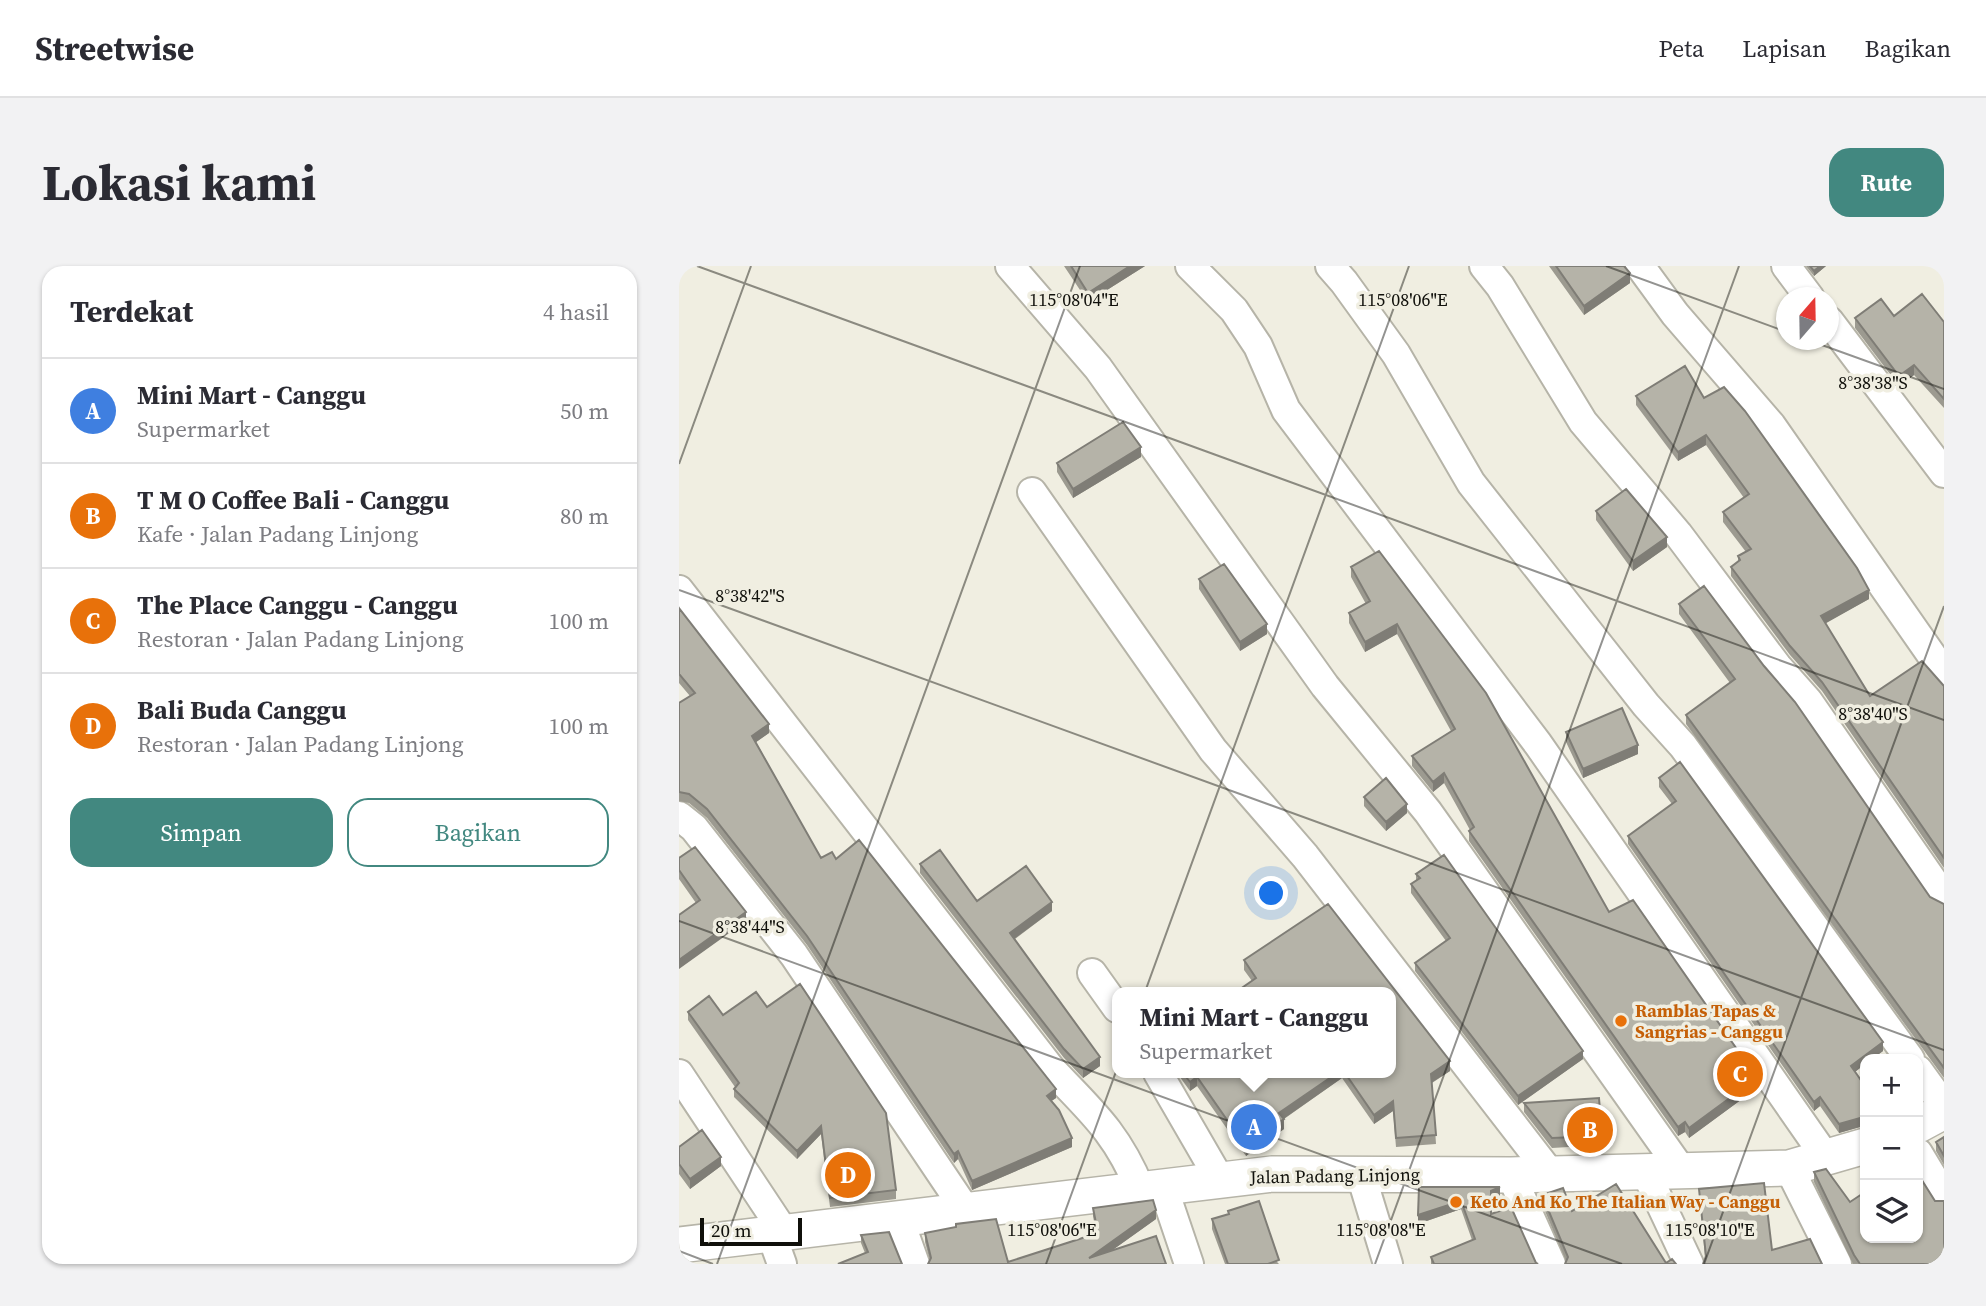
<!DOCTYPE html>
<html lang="id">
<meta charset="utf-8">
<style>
:root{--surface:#fff;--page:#f2f2f3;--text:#2b2b33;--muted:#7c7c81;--line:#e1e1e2;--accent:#428880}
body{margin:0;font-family:"Source Serif 4",serif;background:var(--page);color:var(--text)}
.controls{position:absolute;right:21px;bottom:21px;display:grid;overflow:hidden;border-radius:14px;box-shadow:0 2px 5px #0004}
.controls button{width:63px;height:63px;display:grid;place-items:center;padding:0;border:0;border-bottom:2px solid var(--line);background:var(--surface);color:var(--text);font:35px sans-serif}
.compass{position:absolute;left:1097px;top:21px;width:63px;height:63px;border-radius:50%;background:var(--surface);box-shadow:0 2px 5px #0004;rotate:20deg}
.scale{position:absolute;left:21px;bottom:18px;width:102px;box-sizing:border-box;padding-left:7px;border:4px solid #10100b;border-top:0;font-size:19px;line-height:24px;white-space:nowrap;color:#10100b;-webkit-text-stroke:5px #f0eee1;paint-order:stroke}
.you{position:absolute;left:593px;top:628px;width:24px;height:24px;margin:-18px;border:5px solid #fff;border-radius:50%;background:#1a73e8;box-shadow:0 0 0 10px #1a73e833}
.badge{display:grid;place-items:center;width:46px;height:46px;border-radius:50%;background:var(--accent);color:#fff;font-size:23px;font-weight:700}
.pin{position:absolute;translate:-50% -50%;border:4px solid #fff;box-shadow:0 2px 7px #0006}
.popup{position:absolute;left:433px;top:721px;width:284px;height:91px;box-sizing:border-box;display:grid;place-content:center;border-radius:14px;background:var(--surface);filter:drop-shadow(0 2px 5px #0005);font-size:23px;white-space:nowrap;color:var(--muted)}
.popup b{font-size:26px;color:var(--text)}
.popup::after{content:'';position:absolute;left:50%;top:100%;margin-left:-14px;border:14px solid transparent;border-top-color:var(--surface)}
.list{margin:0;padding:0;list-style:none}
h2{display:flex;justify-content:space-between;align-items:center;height:91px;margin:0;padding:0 28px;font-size:30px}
h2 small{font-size:23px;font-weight:400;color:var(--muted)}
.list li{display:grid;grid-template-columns:46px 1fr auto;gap:21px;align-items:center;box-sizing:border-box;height:105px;padding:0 28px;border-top:2px solid var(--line)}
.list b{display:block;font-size:26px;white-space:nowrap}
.list p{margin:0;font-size:23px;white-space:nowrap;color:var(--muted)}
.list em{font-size:23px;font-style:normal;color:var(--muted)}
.actions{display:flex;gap:14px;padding:21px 28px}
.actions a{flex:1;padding:16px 0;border:2px solid var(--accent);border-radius:21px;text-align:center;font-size:24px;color:var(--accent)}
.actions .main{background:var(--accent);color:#fff}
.icon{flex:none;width:38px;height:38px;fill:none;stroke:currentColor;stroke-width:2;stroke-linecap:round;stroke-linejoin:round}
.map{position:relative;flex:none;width:1265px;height:998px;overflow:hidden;border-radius:21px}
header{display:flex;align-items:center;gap:42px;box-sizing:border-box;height:98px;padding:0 35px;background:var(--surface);border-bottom:2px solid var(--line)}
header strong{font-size:33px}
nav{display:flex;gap:38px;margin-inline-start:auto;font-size:24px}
.intro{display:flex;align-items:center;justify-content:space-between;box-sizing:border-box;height:168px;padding:0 42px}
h1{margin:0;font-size:49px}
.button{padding:18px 32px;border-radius:21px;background:var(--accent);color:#fff;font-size:24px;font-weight:700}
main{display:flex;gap:42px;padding:0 42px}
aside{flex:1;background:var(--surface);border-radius:21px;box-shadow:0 2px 5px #0004}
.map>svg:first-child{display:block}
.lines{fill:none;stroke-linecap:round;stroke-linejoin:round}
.minor-casing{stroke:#b6b4a8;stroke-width:32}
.tertiary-casing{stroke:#b6b4a8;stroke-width:38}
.minor{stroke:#fff;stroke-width:28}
.tertiary{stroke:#fff;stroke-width:35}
.wall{fill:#9c9a90}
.shaded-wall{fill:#7f7d76}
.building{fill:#b5b3a8;stroke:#7f7d76;stroke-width:2}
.ticks{fill:none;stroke:#10100b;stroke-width:2;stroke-opacity:0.45}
.food-dot{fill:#e8710a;stroke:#f0eee1;stroke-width:2.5}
.labels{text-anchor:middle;stroke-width:7;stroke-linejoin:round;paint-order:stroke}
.food-label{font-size:18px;font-weight:bold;fill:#c56008;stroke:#f0eee1;text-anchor:start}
.street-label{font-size:18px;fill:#10100b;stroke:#f0eee1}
.ticks-label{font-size:18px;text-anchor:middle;fill:#10100b;stroke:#f0eee1;stroke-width:7;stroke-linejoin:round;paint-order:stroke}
</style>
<header>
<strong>Streetwise</strong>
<nav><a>Peta</a><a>Lapisan</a><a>Bagikan</a></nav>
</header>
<div class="intro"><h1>Lokasi kami</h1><a class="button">Rute</a></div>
<main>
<aside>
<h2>Terdekat<small>4 hasil</small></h2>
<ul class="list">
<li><span class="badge" style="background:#3f7fe0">A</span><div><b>Mini Mart - Canggu</b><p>Supermarket</p></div><em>50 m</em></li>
<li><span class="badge" style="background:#e8710a">B</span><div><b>T M O Coffee Bali - Canggu</b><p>Kafe · Jalan Padang Linjong</p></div><em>80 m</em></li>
<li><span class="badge" style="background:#e8710a">C</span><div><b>The Place Canggu - Canggu</b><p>Restoran · Jalan Padang Linjong</p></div><em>100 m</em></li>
<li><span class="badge" style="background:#e8710a">D</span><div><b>Bali Buda Canggu</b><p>Restoran · Jalan Padang Linjong</p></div><em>100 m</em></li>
</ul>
<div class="actions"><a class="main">Simpan</a><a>Bagikan</a></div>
</aside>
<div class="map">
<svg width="1265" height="998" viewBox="0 0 1265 998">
<rect width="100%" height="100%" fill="#f0eee1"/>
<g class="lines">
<defs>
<path id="minor" d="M331,0L419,102L646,420L749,546L1003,905
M511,0L555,44L579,80L607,144L859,478L1148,893
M651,0L665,16L717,88L792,217L967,439L1004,480L1231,793
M805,0L821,20L904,156L999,268L1098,400L1129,435L1265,631
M961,0L996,48L1092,159L1265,407
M1107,0L1131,32
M1150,55L1265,207
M353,226L534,484L626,590L871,907
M0,324L372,803C413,846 438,867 461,923
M0,550L15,562L115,689L286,943
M413,707L438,742
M1239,804L1265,840
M479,807L541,914
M0,808L105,966
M1239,887L1265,930
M1110,902L1158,998
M967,907L1010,998
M682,909L709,998
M832,909L872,998
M484,921L510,998
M220,953L236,998
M93,970L103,998"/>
<path id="tertiary" d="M1239,859L1265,845
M0,979L593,908L832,909L1110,902L1186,880"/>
</defs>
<use href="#minor" class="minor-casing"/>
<use href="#tertiary" class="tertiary-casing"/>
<use href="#minor" class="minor"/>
<use href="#tertiary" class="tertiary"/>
</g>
<path class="wall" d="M385,0H466L409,36Z
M870,0H945L951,17L905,49Z
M1127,0H1147L1135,10Z
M1215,50L1265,56V142L1235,109L1220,120L1176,62V52Z
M957,130L1025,132L1190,333L1146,357L1191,430L1265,420V602L1143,425L1111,389L1052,310V301L1059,296V290L1067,286L1044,256V246L1065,232L1027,179L999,195L957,139Z
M462,191L394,232L378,206V197Z
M917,245L988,281L954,305L917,254Z
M700,285L930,646L1078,822L1010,872L1006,866L999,870L790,575V565L791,564L765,517L754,526L733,500V490L772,465L718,368L686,386L670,357V347L687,338L672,311V301Z
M520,313L588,368L561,385L520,323Z
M1000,338L1251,631L1265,638V812L1007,458V449L1051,417L1000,348Z
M0,342L90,467L77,476L142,592L157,593L377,832L372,835L393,881L293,924L279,893L275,897L128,679L28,552L10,537L0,535V437L11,430L0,417Z
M887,466L959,488L904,512L887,476Z
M980,512L1204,785L1193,793H1186V798L1176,806L1186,820V861H1181L1160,867L1141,840L1135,845L949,578V570L993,538L980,521Z
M685,531L728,547L707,565L685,540Z
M0,592L67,655L17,637L0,613Z
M241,598L298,635L373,645L336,673L421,800L404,812L385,792L241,607Z
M737,608L904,793L839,839L736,705V697L767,675L732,627V618L737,615Z
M565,694L771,805L753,817L757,878L717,881L714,845L695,858L663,812L605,853V863L567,890L518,820L511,825L498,807H711L573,715L565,704Z
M9,746L44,749L217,924V933L151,941L142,868L118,893L55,831V823L56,821L9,754Z
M845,837L923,870V879L873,882L845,846Z
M1265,871V899L1257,885V876Z
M0,881L42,900L11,923L0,908Z
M1135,906L1171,936L1256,935L1265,998H1174L1135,916Z
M740,921L821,929L812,934V948L859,998H752V991L793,974L782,943L739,958Z
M1020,923L1093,984L1143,998L1026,992Z
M863,929L893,945L987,997L887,995L863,938Z
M414,942L477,953L432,985L487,998L251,995L246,976V967L329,996L417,967L414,950Z
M549,945L600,998H546L533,963V953L549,948Z
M182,969L223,998L186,987L182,977Z"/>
<path class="shaded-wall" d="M451,0H466L409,36V27Z
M1141,0H1147L1135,10V5Z
M951,7V17L905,49V40Z
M1235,99V109L1220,120V110Z
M1027,169V179L999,195V186Z
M462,181V191L394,232V223Z
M988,271V281L954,305V295Z
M1190,324V333L1142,360V350Z
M588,358V368L561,385V376Z
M718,358V368L686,386V376Z
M90,458V467L73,479V470Z
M959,479V488L904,512V503Z
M765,507V517L754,526V516Z
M728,538V547L707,565V556Z
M373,636V645L331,676V667Z
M67,646V655L0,703V694Z
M1204,776V785L1193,793H1186V798L1172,809V800Z
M904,785V793L839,839V830Z
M421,791V800L404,812V803Z
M771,795V805L752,817V808Z
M658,807H663V812L600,856V847Z
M518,811V820L511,825V816Z
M1078,812V822L1010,872V862Z
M377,823V832L368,838V830Z
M1141,831V840L1135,845V836Z
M714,835V845L695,858V849Z
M1181,852V861L1160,867V858Z
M605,853V863L567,890V881Z
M1006,856V866L999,870V861Z
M142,860V868L118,893V885Z
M393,872V881L293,924V915Z
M279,885V893L275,897V888Z
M42,891V900L11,923V913Z
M821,921V929L812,934V925Z
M782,935V943L739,958V949Z
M477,944V953L414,998L410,992Z"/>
<path class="building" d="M392,0H451L409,27Z
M877,0H945L951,7L905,40Z
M1131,0H1141L1135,5Z
M1243,28L1265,56V133L1235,99L1220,110L1176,52L1202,33L1215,50Z
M1006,100L1025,132L1045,121L1066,145L1178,302L1190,324L1142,350L1191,430L1243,395L1265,420V592L1143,416L1111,380L1052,301L1061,294L1059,290L1072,283L1044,246L1070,228L1027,169L999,186L957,130Z
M444,156L462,181L394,223L378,197Z
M947,223L988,271L954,295L917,245Z
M700,285L807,427L930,646L954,634L1078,812L1010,862L1006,856L999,861L790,565L795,561L765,507L754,516L733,490L776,463L718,358L686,376L670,347L691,335L672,301Z
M545,298L588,358L561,376L520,313Z
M1025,320L1085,400L1116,436L1251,631L1265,638V802L1007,449L1056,413L1000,338Z
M0,342L90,458L73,470L142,592L153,586L157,593L180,574L377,823L368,830L380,844L393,872L293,915L279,885L275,888L128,670L28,543L10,528L0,526V437L16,427L0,408Z
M943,442L959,479L904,503L887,466Z
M1001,496L1204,776L1172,800L1186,820V853L1181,852L1160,858L1141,831L1135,836L949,570L997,535L980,512Z
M707,512L728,538L707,556L685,531Z
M16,581L67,646L0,694V649L21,634L0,604V592Z
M261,584L298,635L347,600L373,636L331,667L421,791L404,803L385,783L241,598Z
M765,589L904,785L839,830L736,697L771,672L732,618L741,612L737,608Z
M649,638L771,795L752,808L757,869L717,872L714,835L695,849L666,807H711V726H557L577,712L565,694Z
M121,718L207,847L217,924L151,932L142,860L118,885L55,823L60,817L9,746L30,730L44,749L77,726L88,741Z
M504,807H658L600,847L605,853L567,881L518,811L511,816Z
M920,832L923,870L873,872L845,837Z
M23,864L42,891L11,913L0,898V881Z
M1265,871V890L1257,876Z
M1147,903L1171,936L1186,926V972H1239V908L1256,935H1265V998H1181L1175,989L1135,906Z
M1085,917L1093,984L1131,973L1143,998H1024L1027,990L1020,923Z
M937,918L987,997L993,993L997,998H886L889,991L863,929L884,922L893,945Z
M740,921H821L812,925V948L832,941L857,997L859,998H755L752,991L796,973L782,935L739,949Z
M474,934L477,944L410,992L477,970L487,998H249L252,992L246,967L277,961V958L317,953L329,996L419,967L414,942Z
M580,935L600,994L589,998H549L533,953L550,948L549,945Z
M210,966L223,998H159L189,986L182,969Z"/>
<path class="ticks" d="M18,0L1265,454M927,0L1108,66M1129,74L1265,123M0,198L72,0M0,324L1265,784M0,655L943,998M0,985L34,998M38,998L401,0M367,998L730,0M696,998L1060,0M1025,998L1265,340"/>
<g class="food-dot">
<circle cx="942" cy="755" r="7"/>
<circle cx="777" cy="936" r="7"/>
</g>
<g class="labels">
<g class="food-label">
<text x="956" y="751">Ramblas Tapas &amp;<tspan x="956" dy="21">Sangrias - Canggu</tspan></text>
<text x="791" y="942">Keto And Ko The Italian Way - Canggu</text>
</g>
<g class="street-label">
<text transform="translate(656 910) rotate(-1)" y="6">Jalan Padang Linjong</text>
</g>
</g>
<g class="ticks-label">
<text x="395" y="40">115°08'04"E</text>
<text x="724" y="40">115°08'06"E</text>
<text x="1194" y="123">8°38'38"S</text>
<text x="71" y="336">8°38'42"S</text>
<text x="1194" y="454">8°38'40"S</text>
<text x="71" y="667">8°38'44"S</text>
<text x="373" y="970">115°08'06"E</text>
<text x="702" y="970">115°08'08"E</text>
<text x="1031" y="970">115°08'10"E</text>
</g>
</svg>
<div class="controls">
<button>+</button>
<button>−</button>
<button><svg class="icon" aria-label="layers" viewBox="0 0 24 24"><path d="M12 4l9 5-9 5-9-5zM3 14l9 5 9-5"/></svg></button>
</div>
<svg class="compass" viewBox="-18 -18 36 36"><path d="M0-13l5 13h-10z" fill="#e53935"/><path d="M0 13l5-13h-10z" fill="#7c7c81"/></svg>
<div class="scale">20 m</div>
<div class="you"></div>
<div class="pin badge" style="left:575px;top:861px;background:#3f7fe0">A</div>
<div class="popup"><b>Mini Mart - Canggu</b>Supermarket</div>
<div class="pin badge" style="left:911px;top:864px;background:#e8710a">B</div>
<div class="pin badge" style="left:1061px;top:808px;background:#e8710a">C</div>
<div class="pin badge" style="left:169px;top:909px;background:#e8710a">D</div>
</div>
</main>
